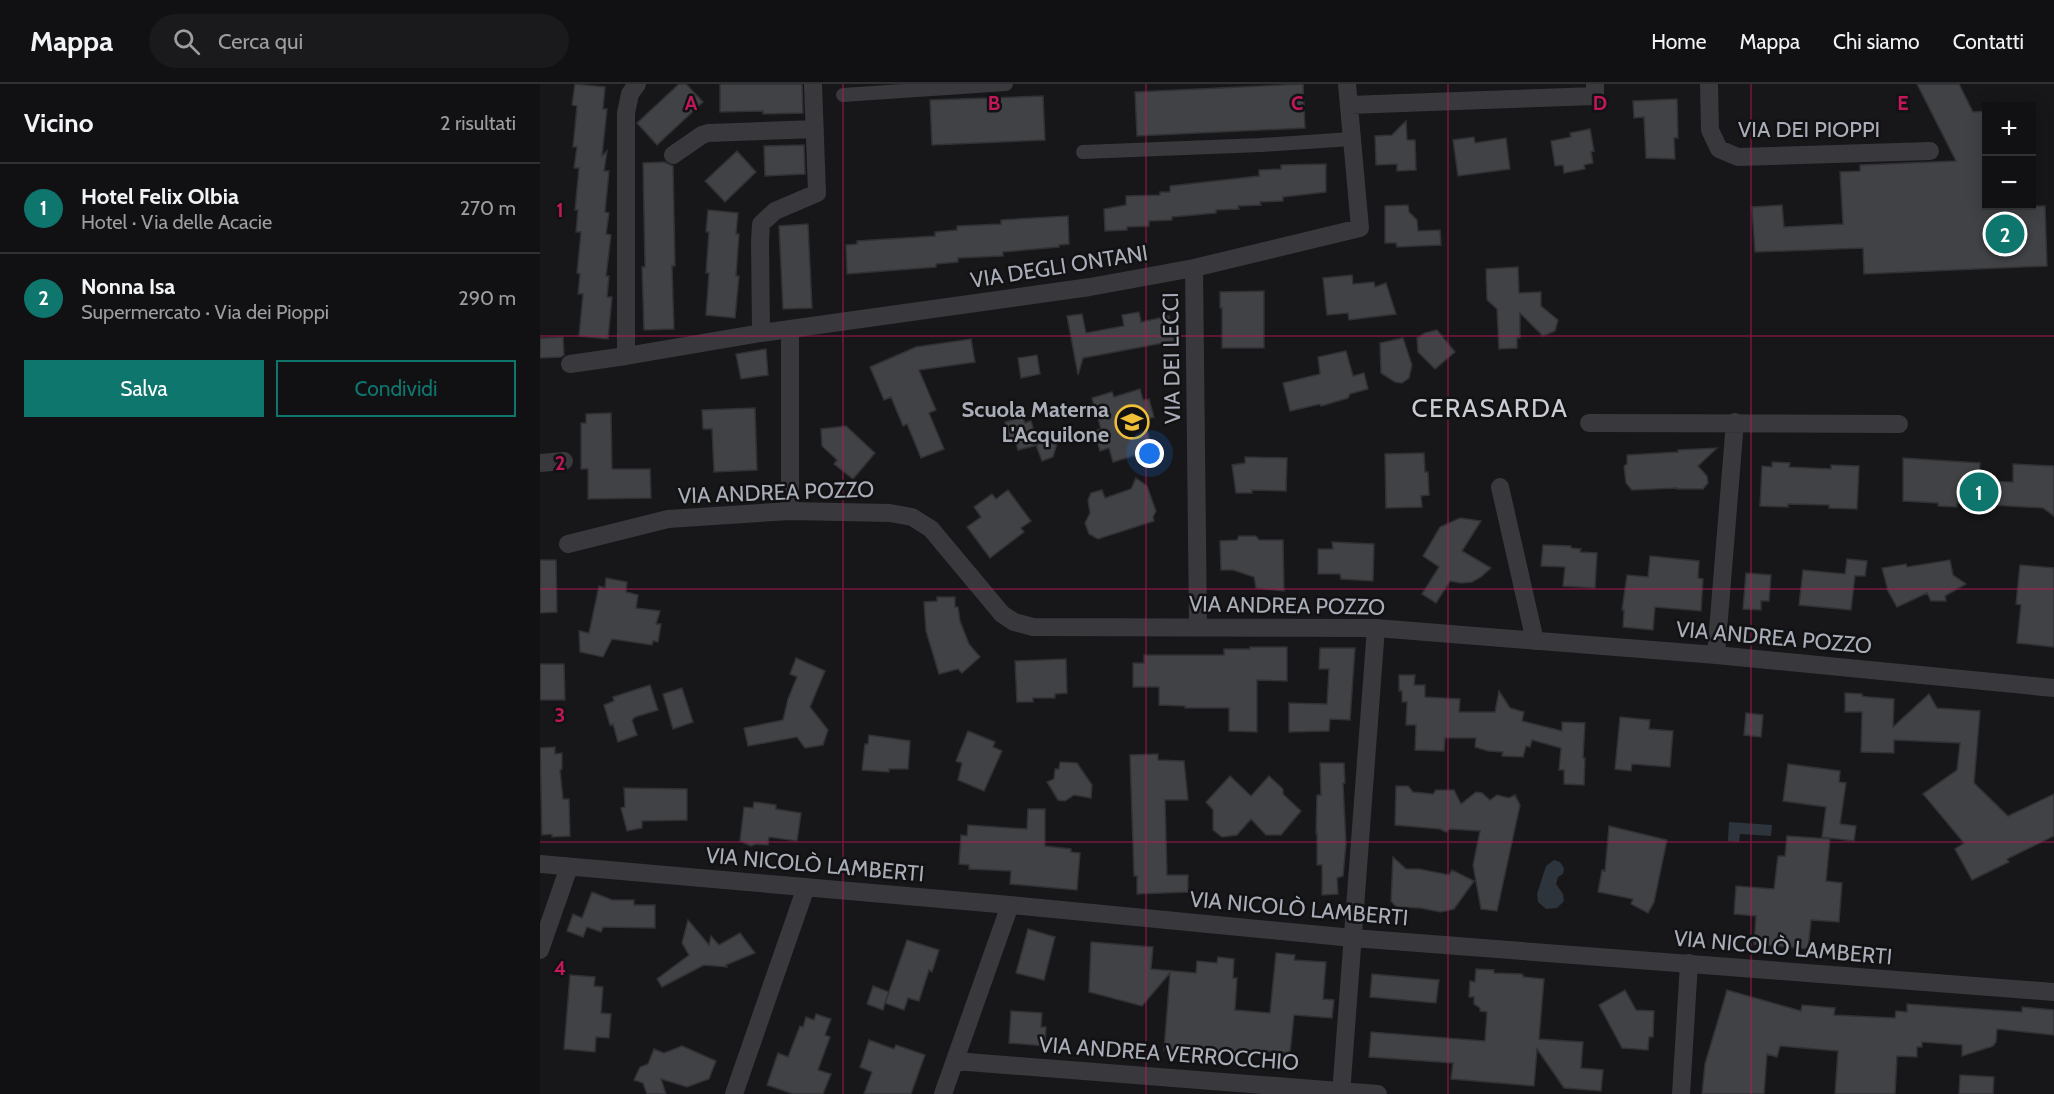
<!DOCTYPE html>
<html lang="it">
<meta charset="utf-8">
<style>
:root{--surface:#111113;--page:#1a1a1c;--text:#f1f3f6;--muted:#9c9da0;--line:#303133;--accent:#0f766e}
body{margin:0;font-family:Cabin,sans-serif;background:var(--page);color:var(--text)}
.controls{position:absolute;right:18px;top:18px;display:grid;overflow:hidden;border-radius:0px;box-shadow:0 3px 15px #0003}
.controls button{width:54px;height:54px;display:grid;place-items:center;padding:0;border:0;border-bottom:2px solid var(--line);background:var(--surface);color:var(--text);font:30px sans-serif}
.you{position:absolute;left:610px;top:370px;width:21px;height:21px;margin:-15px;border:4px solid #fff;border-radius:50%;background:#1a73e8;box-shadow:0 0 0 9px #1a73e833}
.badge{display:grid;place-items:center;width:39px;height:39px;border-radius:50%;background:var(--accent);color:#fff;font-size:20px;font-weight:700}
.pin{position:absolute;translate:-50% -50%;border:3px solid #fff;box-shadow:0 2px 6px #0006}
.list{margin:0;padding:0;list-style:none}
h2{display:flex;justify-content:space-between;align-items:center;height:78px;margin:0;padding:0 24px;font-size:26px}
h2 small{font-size:20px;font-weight:400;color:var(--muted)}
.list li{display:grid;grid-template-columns:39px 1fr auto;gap:18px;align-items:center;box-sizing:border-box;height:90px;padding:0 24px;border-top:2px solid var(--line)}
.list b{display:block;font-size:22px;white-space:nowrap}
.list p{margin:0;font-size:20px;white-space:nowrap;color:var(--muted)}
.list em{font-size:20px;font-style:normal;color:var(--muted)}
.actions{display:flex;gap:12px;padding:18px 24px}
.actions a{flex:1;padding:14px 0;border:2px solid var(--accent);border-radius:0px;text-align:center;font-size:21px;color:var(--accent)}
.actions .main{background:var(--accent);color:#fff}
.icon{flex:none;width:33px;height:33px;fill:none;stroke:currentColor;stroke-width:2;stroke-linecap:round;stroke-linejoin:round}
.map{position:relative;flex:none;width:1514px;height:1010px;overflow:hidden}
header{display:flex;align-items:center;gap:36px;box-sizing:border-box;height:84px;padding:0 30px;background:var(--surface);border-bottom:2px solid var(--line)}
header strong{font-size:28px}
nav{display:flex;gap:33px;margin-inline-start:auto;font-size:21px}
.search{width:420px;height:54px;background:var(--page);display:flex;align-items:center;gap:15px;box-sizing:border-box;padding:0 21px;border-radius:33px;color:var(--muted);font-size:22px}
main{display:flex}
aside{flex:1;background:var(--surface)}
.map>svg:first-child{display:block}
.water{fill:#2d343c}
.building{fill:#414245;stroke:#313134;stroke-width:1.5}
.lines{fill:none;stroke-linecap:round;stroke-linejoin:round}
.pedestrian{stroke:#38383d;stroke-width:14}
.minor{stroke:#38383d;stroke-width:18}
.grid{fill:none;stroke:#c2185b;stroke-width:1.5;stroke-opacity:0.55}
.labels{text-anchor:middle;stroke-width:5;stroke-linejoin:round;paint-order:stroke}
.street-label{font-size:22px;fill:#a9adb8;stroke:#121214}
.poi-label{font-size:22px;font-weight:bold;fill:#a9adb8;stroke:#121214;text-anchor:end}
.quarter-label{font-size:26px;letter-spacing:1.5px;fill:#caccd4;stroke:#121214}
.grid-label{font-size:20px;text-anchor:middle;font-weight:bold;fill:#c2185b;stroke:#121214;stroke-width:5;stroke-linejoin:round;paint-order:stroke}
</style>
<header>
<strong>Mappa</strong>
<div class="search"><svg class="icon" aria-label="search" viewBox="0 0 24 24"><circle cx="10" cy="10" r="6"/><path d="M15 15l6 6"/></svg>Cerca qui</div>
<nav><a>Home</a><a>Mappa</a><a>Chi siamo</a><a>Contatti</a></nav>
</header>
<main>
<aside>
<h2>Vicino<small>2 risultati</small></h2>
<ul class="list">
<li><span class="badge">1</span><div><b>Hotel Felix Olbia</b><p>Hotel · Via delle Acacie</p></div><em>270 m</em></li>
<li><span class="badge">2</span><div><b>Nonna Isa</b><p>Supermercato · Via dei Pioppi</p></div><em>290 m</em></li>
</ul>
<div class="actions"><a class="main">Salva</a><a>Condividi</a></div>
</aside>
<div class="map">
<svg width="1514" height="1010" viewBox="0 0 1514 1010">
<rect width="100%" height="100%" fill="#171719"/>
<path class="water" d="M1189,738L1232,741L1231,752L1200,750L1199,758L1188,757Z
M1014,776L1020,778L1024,784L1023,790L1018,793L1016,800L1023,810L1024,817L1017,824L1006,825L998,818L997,810L1006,782Z"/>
<path class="building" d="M35,0L65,3L63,25H67L62,72L67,67L64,87H69L65,128L69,129L66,150L71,151L66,192H69L67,213H72L68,255L39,252L43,210H38L40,190L37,189L41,148H36L38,126H35L39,84H34L37,63H33L37,22L32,21Z
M139,0H146L163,18L117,61L97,39Z
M180,0H262L263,29L223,30V27L180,28Z
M763,0L765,44L597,52L595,8Z
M1377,0H1419L1433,28L1446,27V122H1505L1507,182L1324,190L1323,164L1215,168L1212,123L1242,121L1244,143L1303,140L1300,88L1320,87V81L1416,77Z
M503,12L505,56L392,61L390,16Z
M1137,15L1138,54H1134L1135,75L1106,74L1104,33L1094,34L1093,17Z
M866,37L867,56H875L876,86L857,87V80L836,81L835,52L852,51Z
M1050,45L1054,67L1051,68L1053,79L1044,81L1045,85L1024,89L1023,81L1015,82L1011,57L1031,53L1030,49Z
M934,53L935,59L966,54L970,85L918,92L913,56Z
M264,61L265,90L225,92L224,62Z
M197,67L216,88L185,118L165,97Z
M124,78L133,82L135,182H132L134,245L104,246L102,183H105L103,79Z
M786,80V108L743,113V117L720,118L721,121L698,122L699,125L676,126V129L632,133V136L609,137V142L587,143V146L565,147L564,125L586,121V112L620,111V108H630V102L719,92V86L741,85V81Z
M868,121L869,128L877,136L878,147L900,146L901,161L857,163L856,159H845V122Z
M168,126L198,129L196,150H199L196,192H199L195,234L166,231L169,189H166L169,148H166Z
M528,132L529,160L519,161V163L463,168V172L418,174V178L396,180V183L307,190L306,161L317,160V157L395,152V148L417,146V142L461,140V136Z
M268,140L272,224L243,225L239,142Z
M978,183L979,209L1001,208V222L1018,236L1015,247L1003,252L980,229V254H977V264L959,265L957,225L947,216L946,185Z
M812,191L813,200L834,198L835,203L846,199L856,230L809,236L808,229L787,231L783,194Z
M724,207V264H682V224H680V208Z
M599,228L601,238L629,232L634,257L543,274L538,291L527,232L542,230L546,249L584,242L582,231Z
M897,246L915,268L895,285L878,268L877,254L885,249Z
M23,253L24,271L21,273L0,274V254Z
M863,254L872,281L869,294L862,299L855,298L841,289L840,259Z
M431,255L435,278L379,286L396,326L389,329L404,365L381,374L367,340L363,342L351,313L344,316L330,283L376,263Z
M226,265L228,291L201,295L196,270Z
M806,267L813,292L824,289L828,305L810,310L808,314L781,322L780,320L750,327L743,299L780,290L778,273Z
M497,271L500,290L481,294L478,274Z
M600,305L603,316L609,315L614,333L604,336L613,366L573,378L569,364L560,367L554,347L561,345L552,314L572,308L574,313Z
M215,324L217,386L174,388L172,345H163L162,326Z
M71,329L72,385H110L111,414L48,415V385H41V339H46V330Z
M483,333L485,339L491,337L498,360L519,353L513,373L502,377L496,361H498L478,366L475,355L470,357L465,338Z
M306,342L335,369L313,395L294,380L297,376L282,362L281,345Z
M1177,364L1158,382L1167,392L1168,399L1163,405H1137V404L1092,406L1086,399L1084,382L1087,380V371L1138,368V366Z
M884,369L885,388H888L889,411L881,412L882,423L846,424L845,370Z
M705,373L747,374L746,407L712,406V409H696L692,381L705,379Z
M1363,374L1440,379L1439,397L1473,398V380L1514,382V432L1503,424L1417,419V423L1398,422V419L1363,417Z
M1232,378L1250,379L1249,383L1291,385V381L1319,382L1317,425L1289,424V421L1248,420V423L1220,422L1222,382L1232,383Z
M596,394L607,402L616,427L613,433L614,437L558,455L549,450L545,439L550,429L548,416L551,409L562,406L565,414L591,405Z
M468,406L491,437L481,444L484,448L450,474L427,443L441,433L434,423L452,410L456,415Z
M920,434L941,437L922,467L951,484L941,493L932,498L921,499L910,497L896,519L882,510L899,483L883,472L900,443Z
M699,452H716L719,456H743L744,507L716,504L714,493L693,486H681L680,457L697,456Z
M792,458L834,460L833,497L801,495L800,490H778V465H793Z
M1003,461L1031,462V464L1041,465L1040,468L1057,469L1055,504L1023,502L1025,483L1001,482Z
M1110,472L1159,477L1158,494L1163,495L1161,527L1115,523L1113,546L1083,543L1084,526H1082L1087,491L1108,493Z
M1307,475L1327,477L1325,492H1315L1311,526L1259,521L1263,486L1305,490Z
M0,476H16L17,528L0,529Z
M1410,476L1413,491L1426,500L1405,512L1406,517H1391L1387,509L1357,523L1348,507L1342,484L1366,480L1367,483Z
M1480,481L1514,484V563L1477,559L1481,521L1476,520Z
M1206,489L1231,491L1229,517H1221V526L1203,525Z
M66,494L87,498L86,508L98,511L96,524L120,527L116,540H121L118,558L113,557L112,561L72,555L63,573L40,568L39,547L49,549L59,502L65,504Z
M397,513H415V523H418L420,537L429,560L440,573L422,589L418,585L399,590L386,547L384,518L397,517Z
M710,563H747V597L717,596V648L689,647V624H645V622L619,621V603H593V579H604V571H684V565H710Z
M780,564H815L810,636L790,635L789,647L749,648V619L787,620L789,585H779Z
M256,574L285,587L270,623L288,646L283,661L265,664L257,653L208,662L204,644L243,636L248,615L257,593L250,590Z
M526,575L527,609L515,610V614H493V618H477L475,577Z
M0,580H24L25,616H0Z
M859,591H875L874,601H885V613L920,615L919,628H955L959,607L970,624L984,628L982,637L1022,647V638L1045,639L1043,674H1045L1044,701L1024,700V686H1019L1021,664L992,656L990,663L986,662L983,673L962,672L963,668L948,667L935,663L936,654H905L904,667L875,666L876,641H866L867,618H862V607H859Z
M110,601L118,626L95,633L92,636L97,651L78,658L73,640L70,641L64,621L74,617L73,613Z
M142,604L153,638L133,645L123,610Z
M1305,609L1322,610V612L1328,613L1354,615L1353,643L1389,610L1397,624L1440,627L1434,699L1468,732L1514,710V752L1467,775L1469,778L1432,796L1415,765L1424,759L1383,710L1417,686L1420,659L1354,656V669L1321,668L1322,628H1305Z
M1206,629L1223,631L1221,653L1204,651Z
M1080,633L1110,636L1109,645L1133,647L1130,683L1092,680L1091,687L1075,685Z
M428,647L455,658L453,663L462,667L444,707L418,696L422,679L416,677Z
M329,651L370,657L368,685H349V688L322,686L325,660H328Z
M15,663V670L22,669V685L20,686L23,715H29L30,752L12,753V750L2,751L0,664Z
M618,670V676L644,677L648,716H625L627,791H648V808L597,810V792H594L590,671Z
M520,678L537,679L552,701L551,714L534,711L525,717L518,716L507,698L514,695L515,685H519Z
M780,679H804L805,699H803L806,760L803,792L797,794L798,810L782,811V781H777V748L776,749L777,711H781Z
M1248,680L1300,687L1299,698L1306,699L1300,740L1316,742L1314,757L1282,753L1286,723L1243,717Z
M690,692L711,712L729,692L743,705V710L761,727L741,751H726L711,735L697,751L682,753L673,746V726L666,718Z
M856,702H868L873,708L893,710L896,706H914L921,720L936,708L942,709L950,716L957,711L969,714L975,711L980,721L957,827L941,825L933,781L940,747L910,745L906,748L900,745L855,741Z
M84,704L147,705V736L102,737V744L87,747L81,724L85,723Z
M214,718L236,721V725L261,729L257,757L229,753L228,761L216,760L211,762L200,757L204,723L213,724Z
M488,725H505V762L531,765V768L540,769L537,806L470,800L471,787L429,785V781L419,780L421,751L427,752L428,741L487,745Z
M1069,742L1127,756L1114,818L1108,829L1091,820L1093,815L1058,808L1062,786L1065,787Z
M1247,752L1290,755L1286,797L1302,799L1299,838L1271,836L1268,865L1214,860L1216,832L1194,830L1196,802L1234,805L1238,772H1245Z
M853,773L866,785H879L909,791L912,786L934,797L914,825L901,828L880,824L856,823L851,817Z
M52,808L72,816H94V821H115V844L63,843L61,848L47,843L43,853L27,847L33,830L42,834Z
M148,836L169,861L171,852L179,861L200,849L215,869L186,881L187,883L164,881L122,903L117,895L149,871L142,859Z
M488,845L515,853L504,896L476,889Z
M367,856L399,866L392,888L389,886L379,917L368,914L364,926L345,919L343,926L327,920L333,902L349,908L345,919Z
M551,858L613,863L611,885L656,889L657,877L677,879L678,873L694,875L693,894H697L695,926L730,929L736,869L755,871L754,876L786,878L783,915L794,916L792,934L754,931L750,969L716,966L715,971L667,967V969L624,966L630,889L602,922L549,908Z
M936,885L954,886V889L982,890L984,893L1004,895L999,955L1043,958L1041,984L1063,986L1061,1007L1024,1004L997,965L994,1002L911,995L913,979L829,973L831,948L945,957L947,928L940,927V924L934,920V913H929L930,897L935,898Z
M832,890L899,896L896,919L830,913Z
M30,891L55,893L54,902L63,903L61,929L71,930L69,954L56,953L55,968L24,965Z
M1085,906L1096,926L1114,927L1113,953H1109L1108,966L1082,964L1059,921Z
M1187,906L1261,927L1262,921L1295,924L1294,931L1355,934L1356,927L1367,928V920L1482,928V923L1514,926V951L1457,945L1456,958L1453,962L1422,972V961L1382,958V963H1377V973L1357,972L1355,1010H1295L1298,967L1240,962L1237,973L1227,970L1224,1010H1162L1165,980Z
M471,927L502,929L501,943H506L505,962L469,959Z
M276,930L291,935L285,951L290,953L278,986L291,990L283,1010H253L227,1001L238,969L248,973L260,942L263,943L266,933L274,936Z
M329,956L354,965L356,961L385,971L371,1010H324L332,988L320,983Z
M142,962L176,977L169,995L147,1003L121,995L126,1010H107L103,999L94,996L100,983L108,980L114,965L124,969Z
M1420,991L1454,993L1453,1010H1419Z"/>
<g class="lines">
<path class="pedestrian" d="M303,11L466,0
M543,68L721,61L811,55"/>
<path class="minor" d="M1169,0L1170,46L1179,65L1198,73L1390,67
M809,21L1055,12V0
M133,71L162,51L168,49L275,45
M654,184L658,543
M250,245V427
M221,249L220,157L221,140L235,127L277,109L273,0
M86,272V29L90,10L97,0
M30,280L86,272L221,249L550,203L654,184L820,144L807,0
M1049,339L1359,340
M0,379L24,377
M960,403L995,557
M28,460L128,435L250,427L350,429L372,433L391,445L462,530L474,538L493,543L836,544L1176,571L1514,604
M1176,571L1195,338
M0,780L470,821L813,854L1514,908
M0,866L29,783
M415,977L838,1010
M194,1010L266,803
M403,1010L470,821
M801,1010L836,544
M1141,1010L1149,879"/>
</g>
<path class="grid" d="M303,0V1010M606,0V1010M908,0V1010M1211,0V1010M0,252H1514M0,505H1514M0,758H1514"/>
<defs>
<symbol id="school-ring" viewBox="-11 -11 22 22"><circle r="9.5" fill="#121214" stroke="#f0be37" stroke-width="1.5"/><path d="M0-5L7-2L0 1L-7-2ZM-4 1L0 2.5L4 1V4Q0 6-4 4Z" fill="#f0be37"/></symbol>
</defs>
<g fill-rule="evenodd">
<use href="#school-ring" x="573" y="319" width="38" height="38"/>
</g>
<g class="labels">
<g class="street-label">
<text x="1269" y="53">VIA DEI PIOPPI</text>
<text transform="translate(519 182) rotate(-9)" y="8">VIA DEGLI ONTANI</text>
<text transform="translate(631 274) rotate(-91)" y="8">VIA DEI LECCI</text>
<text transform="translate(236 408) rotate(-2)" y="8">VIA ANDREA POZZO</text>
<text transform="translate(747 521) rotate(1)" y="8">VIA ANDREA POZZO</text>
<text transform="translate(1234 553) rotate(5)" y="8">VIA ANDREA POZZO</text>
<text transform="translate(275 780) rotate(5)" y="8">VIA NICOLÒ LAMBERTI</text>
<text transform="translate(759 824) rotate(5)" y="8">VIA NICOLÒ LAMBERTI</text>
<text transform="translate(1243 863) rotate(5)" y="8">VIA NICOLÒ LAMBERTI</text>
<text transform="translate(629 969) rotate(4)" y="8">VIA ANDREA VERROCCHIO</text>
</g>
<g class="poi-label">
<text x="569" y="333">Scuola Materna<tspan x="569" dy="25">L'Acquilone</tspan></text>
</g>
<g class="quarter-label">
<text x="950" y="333">CERASARDA</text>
</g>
</g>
<g class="grid-label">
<text x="151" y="26">A</text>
<text x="454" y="26">B</text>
<text x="757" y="26">C</text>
<text x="1060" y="26">D</text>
<text x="1363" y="26">E</text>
<text x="20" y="133">1</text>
<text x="20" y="386">2</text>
<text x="20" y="638">3</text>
<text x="20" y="891">4</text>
</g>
</svg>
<div class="controls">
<button>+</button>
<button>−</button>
</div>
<div class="you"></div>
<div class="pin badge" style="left:1439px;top:408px">1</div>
<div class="pin badge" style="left:1465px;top:150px">2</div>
</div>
</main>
